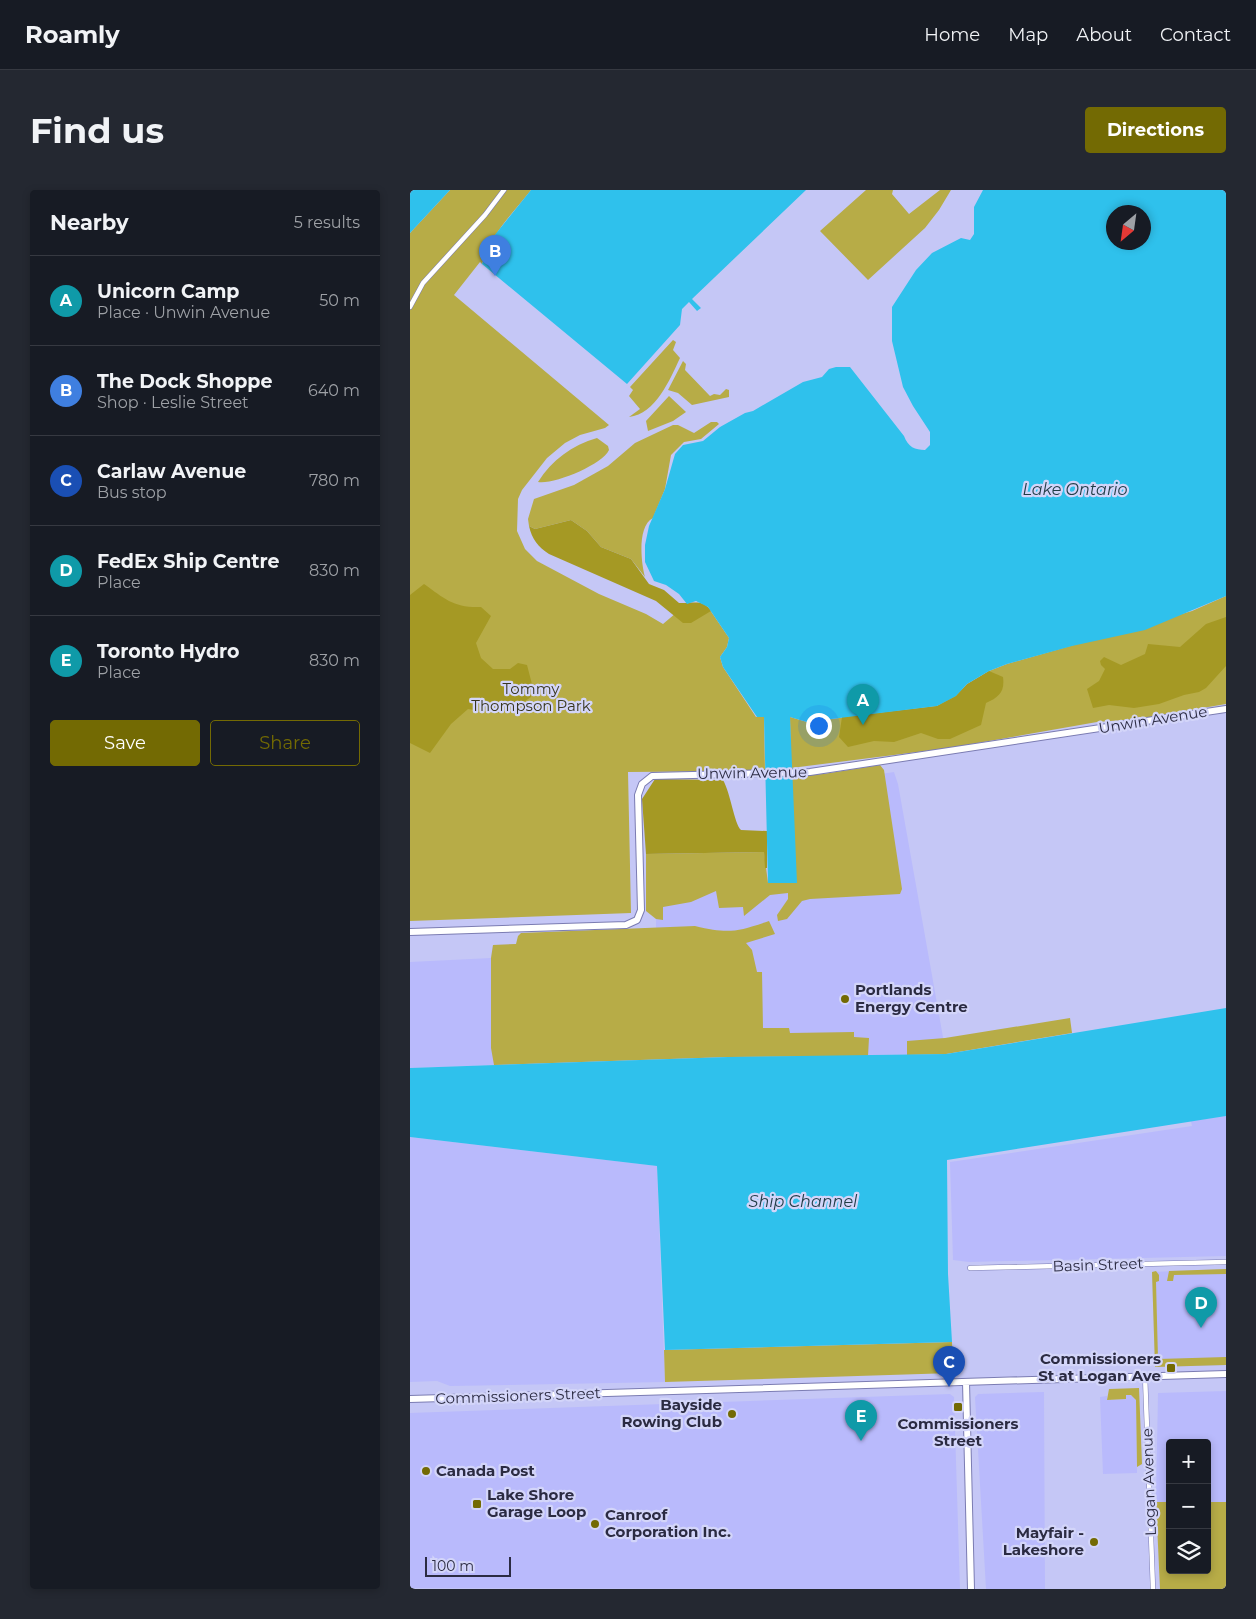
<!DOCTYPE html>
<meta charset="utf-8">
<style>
:root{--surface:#171b24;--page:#242831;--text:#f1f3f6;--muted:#9ea1a6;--line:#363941;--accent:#736a03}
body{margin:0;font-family:Montserrat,sans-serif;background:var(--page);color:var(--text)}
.controls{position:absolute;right:15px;bottom:15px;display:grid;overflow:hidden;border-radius:5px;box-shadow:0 2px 8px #0003}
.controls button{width:45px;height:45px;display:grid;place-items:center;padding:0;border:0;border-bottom:1px solid var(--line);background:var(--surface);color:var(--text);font:25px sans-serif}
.compass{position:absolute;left:696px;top:15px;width:45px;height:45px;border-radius:50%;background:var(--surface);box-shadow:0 2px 8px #0003;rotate:209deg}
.scale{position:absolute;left:15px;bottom:12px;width:86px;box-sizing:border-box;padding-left:5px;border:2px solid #2b2b42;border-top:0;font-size:14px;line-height:18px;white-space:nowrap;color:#2b2b42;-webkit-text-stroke:4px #d3d5f9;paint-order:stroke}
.you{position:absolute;left:408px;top:535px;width:18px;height:18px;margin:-12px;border:4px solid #fff;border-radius:50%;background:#1a73e8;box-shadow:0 0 0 8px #1a73e833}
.badge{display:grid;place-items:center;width:32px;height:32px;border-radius:50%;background:var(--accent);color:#fff;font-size:16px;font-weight:700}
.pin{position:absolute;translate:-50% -41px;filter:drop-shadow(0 1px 2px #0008)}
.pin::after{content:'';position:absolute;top:26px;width:18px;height:15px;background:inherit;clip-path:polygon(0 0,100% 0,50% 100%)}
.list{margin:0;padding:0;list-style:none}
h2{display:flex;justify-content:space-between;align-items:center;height:65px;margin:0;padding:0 20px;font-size:21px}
h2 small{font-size:16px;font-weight:400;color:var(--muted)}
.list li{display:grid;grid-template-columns:32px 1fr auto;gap:15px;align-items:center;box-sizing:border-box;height:90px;padding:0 20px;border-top:1px solid var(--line)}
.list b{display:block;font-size:19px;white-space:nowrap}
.list p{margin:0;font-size:16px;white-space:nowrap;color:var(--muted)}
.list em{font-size:16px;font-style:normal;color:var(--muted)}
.actions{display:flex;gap:10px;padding:15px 20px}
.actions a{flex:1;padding:11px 0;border:1px solid var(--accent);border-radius:5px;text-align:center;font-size:18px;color:var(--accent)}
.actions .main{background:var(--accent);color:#fff}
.icon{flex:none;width:28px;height:28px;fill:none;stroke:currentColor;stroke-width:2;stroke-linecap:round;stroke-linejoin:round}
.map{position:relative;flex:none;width:816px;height:1399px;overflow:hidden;border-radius:5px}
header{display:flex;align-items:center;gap:30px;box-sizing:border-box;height:70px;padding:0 25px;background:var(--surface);border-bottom:1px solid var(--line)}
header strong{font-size:24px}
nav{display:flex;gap:28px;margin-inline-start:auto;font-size:18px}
.intro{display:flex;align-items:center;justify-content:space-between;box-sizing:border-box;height:120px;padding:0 30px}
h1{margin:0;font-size:35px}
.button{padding:12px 22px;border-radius:5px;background:var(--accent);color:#fff;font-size:18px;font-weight:700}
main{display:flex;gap:30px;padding:0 30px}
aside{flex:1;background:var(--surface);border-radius:5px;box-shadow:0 2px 8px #0003}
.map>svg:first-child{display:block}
.built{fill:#b9bafc}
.green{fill:#b7ac47}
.forest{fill:#a59924}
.water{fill:#2fc1ec;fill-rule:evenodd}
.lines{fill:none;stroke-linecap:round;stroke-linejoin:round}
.street-casing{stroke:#7b7cb2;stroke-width:5.5}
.secondary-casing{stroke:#7b7cb2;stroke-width:8}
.street{stroke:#fff;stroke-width:4.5}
.secondary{stroke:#fff;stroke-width:6}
.poi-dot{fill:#736a03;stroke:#d3d5f9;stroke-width:2}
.labels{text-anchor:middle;stroke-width:4.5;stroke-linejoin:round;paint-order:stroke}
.park-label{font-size:15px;fill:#39371f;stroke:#d3d5f9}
.street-label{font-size:15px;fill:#2b2b42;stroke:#d3d5f9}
.poi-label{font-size:15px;font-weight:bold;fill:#2b2b42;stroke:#d3d5f9;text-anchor:start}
.water-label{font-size:16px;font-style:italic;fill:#213d47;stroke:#d3d5f9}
</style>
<header>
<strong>Roamly</strong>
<nav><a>Home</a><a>Map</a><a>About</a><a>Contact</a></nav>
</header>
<div class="intro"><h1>Find us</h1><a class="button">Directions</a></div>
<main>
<aside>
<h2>Nearby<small>5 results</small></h2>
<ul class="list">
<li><span class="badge" style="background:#0f9aa8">A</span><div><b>Unicorn Camp</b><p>Place · Unwin Avenue</p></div><em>50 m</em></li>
<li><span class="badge" style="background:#3f7fe0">B</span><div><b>The Dock Shoppe</b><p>Shop · Leslie Street</p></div><em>640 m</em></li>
<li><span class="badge" style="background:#1a4fb4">C</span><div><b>Carlaw Avenue</b><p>Bus stop</p></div><em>780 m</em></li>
<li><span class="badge" style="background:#0f9aa8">D</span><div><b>FedEx Ship Centre</b><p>Place</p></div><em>830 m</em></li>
<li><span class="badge" style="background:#0f9aa8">E</span><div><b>Toronto Hydro</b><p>Place</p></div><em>830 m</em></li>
</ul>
<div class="actions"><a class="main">Save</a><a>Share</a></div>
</aside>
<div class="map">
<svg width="816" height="1399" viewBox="0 0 816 1399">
<rect width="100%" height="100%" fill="#c5c7f6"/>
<path class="built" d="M484,582L488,594L536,864L318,867L0,878V772L81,768L83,755L246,750V664L354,662L358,693L471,584Z
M816,926V1066L559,1072L543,1070L540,972L782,936L781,931Z
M0,947L247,976L255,1192L40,1196L27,1191L0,1192Z
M816,1079V1175L745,1177L742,1082Z
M816,1201V1312H797V1253H760V1312H746L748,1203Z
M634,1202L635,1399H576L565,1207L568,1204Z
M540,1204L544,1207L550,1399L0,1398V1223Z
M716,1205H721L726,1210L727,1283L693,1284L690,1207L697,1206V1210L716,1209Z"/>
<path class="green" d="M40,0H121C103,23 80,45 72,74L70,72L44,105L199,235L195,238L170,245L155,253L137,268L112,300L108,309L107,341L115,359L127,371L189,404L236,424L253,434L266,423L298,417L319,448L317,457L310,467L313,477L346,527L354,526L355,581L218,582L221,723L0,731V43Z
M456,0H483L482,4L499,24L530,0H541L529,20L515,38L458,90L410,41Z
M263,150L266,152L263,160L270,168C260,189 246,224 219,227L230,219L219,206L223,200L220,197Z
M273,171L276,174L275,180L300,206L304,204L310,205L316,199L319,200V207L282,215L268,203L258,200Z
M259,206L276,222L263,231L238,241L236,231Z
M301,232H307L309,234L291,249L274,252L261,265L255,299L243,328C227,336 231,373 235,387L221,369L191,357L177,341L161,330L125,339L119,336L118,329L124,309L164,295L198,276L225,253L263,235H268L284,243Z
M187,248L198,256L199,260C192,275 143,295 128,292C142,270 162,255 187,248Z
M816,406V514L728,529L687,532L539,558L381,578L380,527L397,532L527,516L579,481L597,474L782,421Z
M470,575L474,580L492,699L490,704L400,709L392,711L377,729L368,731L367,725L378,709V703L360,705L334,726L333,717L309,718L306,701L281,712L253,717V730L246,729L236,721V664L354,662L358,693H386L381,586L413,584Z
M359,731L365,744L336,753L342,760L347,782H352L353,838H379L380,843L444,842V847L459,848L458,866L318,867L84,875L81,858V768L83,755L106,754L108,746L111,743L285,736C319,744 326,742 359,731Z
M660,828L662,843L536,864L497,865V851L535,848Z
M816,1079V1084L764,1085L763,1091H757L759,1081Z
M746,1081L749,1085V1091L746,1092L748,1169L816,1167V1175L745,1177L742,1082Z
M542,1152L543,1183L255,1192L254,1160Z
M729,1198L732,1274L727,1277L726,1210L721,1205H716V1209L697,1210L699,1199Z
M746,1312H760V1380H797V1312H816V1399H750Z"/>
<path class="forest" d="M161,330L177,341L191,357L221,369L239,394L254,400L269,413C281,414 293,408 301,421L281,433H273L246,411L139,364C128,357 122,349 119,336L125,339Z
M14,394C35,409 44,418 71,417L81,426L66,453L71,468L83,479H100L108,473L117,475L123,498L121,507C93,527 91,525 58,519L41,534L20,563L0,553V405Z
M816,427V476L796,498L789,502L774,505L749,514L724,518L699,515L683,518L677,499L689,491L695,479L691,475L690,471L694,467L711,475L735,464L738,454L770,457L796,434Z
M579,481L593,487C595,502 589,507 576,513L571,535L540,549H528L511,543L484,552L464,551L438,557L429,547L432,527L527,516L546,506L557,494Z
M245,589L313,590C321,604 324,633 331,640L357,641V678H355L354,662L236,664L232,609Z"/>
<path class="water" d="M0,0H40L0,43Z
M121,0H396L282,109L291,118L287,121L279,112L272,119L270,135L217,194L72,74L80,51Z
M573,0H816V406L735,440L662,456L597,474L579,481L557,494L546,506L527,516L397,532L380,527L387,693H358L354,527H347L313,477L310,467L317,457L319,448L298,417L286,411L277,414L269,404L256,395L244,391L235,372V355L239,336L255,299L265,264L273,255L293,251L310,237L335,223L343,221L393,192L412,187L419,179L426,177H440L494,246C498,257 505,260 515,260L520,255V242L503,216L493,197L482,151V117L506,80L522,63L551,48L560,50L564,44V17ZM704,22H734V52H704Z
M816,818V926L537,970L538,1084L542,1152L255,1160L247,976L0,947V878L318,867L536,864Z"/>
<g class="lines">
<defs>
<path id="street" d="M0,117L13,93L75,25L94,0
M560,1078L816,1072
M735,1185L743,1399"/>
<path id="secondary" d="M0,742L216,735L227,730L231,720L228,605L232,594L242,586L400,582L816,519
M556,1192L561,1399
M0,1209L816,1184"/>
</defs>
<use href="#street" class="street-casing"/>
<use href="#secondary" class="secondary-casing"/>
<use href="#street" class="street"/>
<use href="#secondary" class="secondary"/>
</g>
<g class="poi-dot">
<circle cx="435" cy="809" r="5"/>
<rect x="756" y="1173" width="10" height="10" rx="2.5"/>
<rect x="543" y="1212" width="10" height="10" rx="2.5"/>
<circle cx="322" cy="1224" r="5"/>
<circle cx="16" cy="1281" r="5"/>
<rect x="62" y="1309" width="10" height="10" rx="2.5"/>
<circle cx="185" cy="1334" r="5"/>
<circle cx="684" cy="1352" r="5"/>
</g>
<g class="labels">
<g class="park-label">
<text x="121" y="504">Tommy<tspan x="121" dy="17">Thompson Park</tspan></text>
</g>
<g class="street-label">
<text transform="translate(743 530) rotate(-9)" y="5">Unwin Avenue</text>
<text transform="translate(342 583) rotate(-1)" y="5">Unwin Avenue</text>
<text transform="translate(688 1075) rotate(-2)" y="5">Basin Street</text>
<text transform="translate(108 1206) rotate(-2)" y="5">Commissioners Street</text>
<text transform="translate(739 1292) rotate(-92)" y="5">Logan Avenue</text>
</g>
<g class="poi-label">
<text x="445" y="805">Portlands<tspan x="445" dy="17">Energy Centre</tspan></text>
<text x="751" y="1174" text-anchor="end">Commissioners<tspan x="751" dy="17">St at Logan Ave</tspan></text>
<text x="312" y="1220" text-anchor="end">Bayside<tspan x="312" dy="17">Rowing Club</tspan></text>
<text x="548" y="1239" text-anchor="middle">Commissioners<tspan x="548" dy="17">Street</tspan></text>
<text x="26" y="1286">Canada Post</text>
<text x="77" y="1310">Lake Shore<tspan x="77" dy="17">Garage Loop</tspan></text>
<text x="195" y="1330">Canroof<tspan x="195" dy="17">Corporation Inc.</tspan></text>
<text x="674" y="1348" text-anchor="end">Mayfair -<tspan x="674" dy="17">Lakeshore</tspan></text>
</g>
<g class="water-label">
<text x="665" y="305">Lake Ontario</text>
<text x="393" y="1017">Ship Channel</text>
</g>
</g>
</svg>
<div class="controls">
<button>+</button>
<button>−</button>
<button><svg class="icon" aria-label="layers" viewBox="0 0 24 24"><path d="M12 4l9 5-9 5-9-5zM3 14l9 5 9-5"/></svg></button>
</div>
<svg class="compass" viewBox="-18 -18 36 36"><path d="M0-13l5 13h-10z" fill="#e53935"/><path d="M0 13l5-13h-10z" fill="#9ea1a6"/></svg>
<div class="scale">100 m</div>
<div class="you"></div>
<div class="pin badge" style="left:453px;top:535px;background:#0f9aa8">A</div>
<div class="pin badge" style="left:85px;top:86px;background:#3f7fe0">B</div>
<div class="pin badge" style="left:539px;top:1197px;background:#1a4fb4">C</div>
<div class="pin badge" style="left:791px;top:1138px;background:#0f9aa8">D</div>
<div class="pin badge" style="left:451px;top:1251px;background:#0f9aa8">E</div>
</div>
</main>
